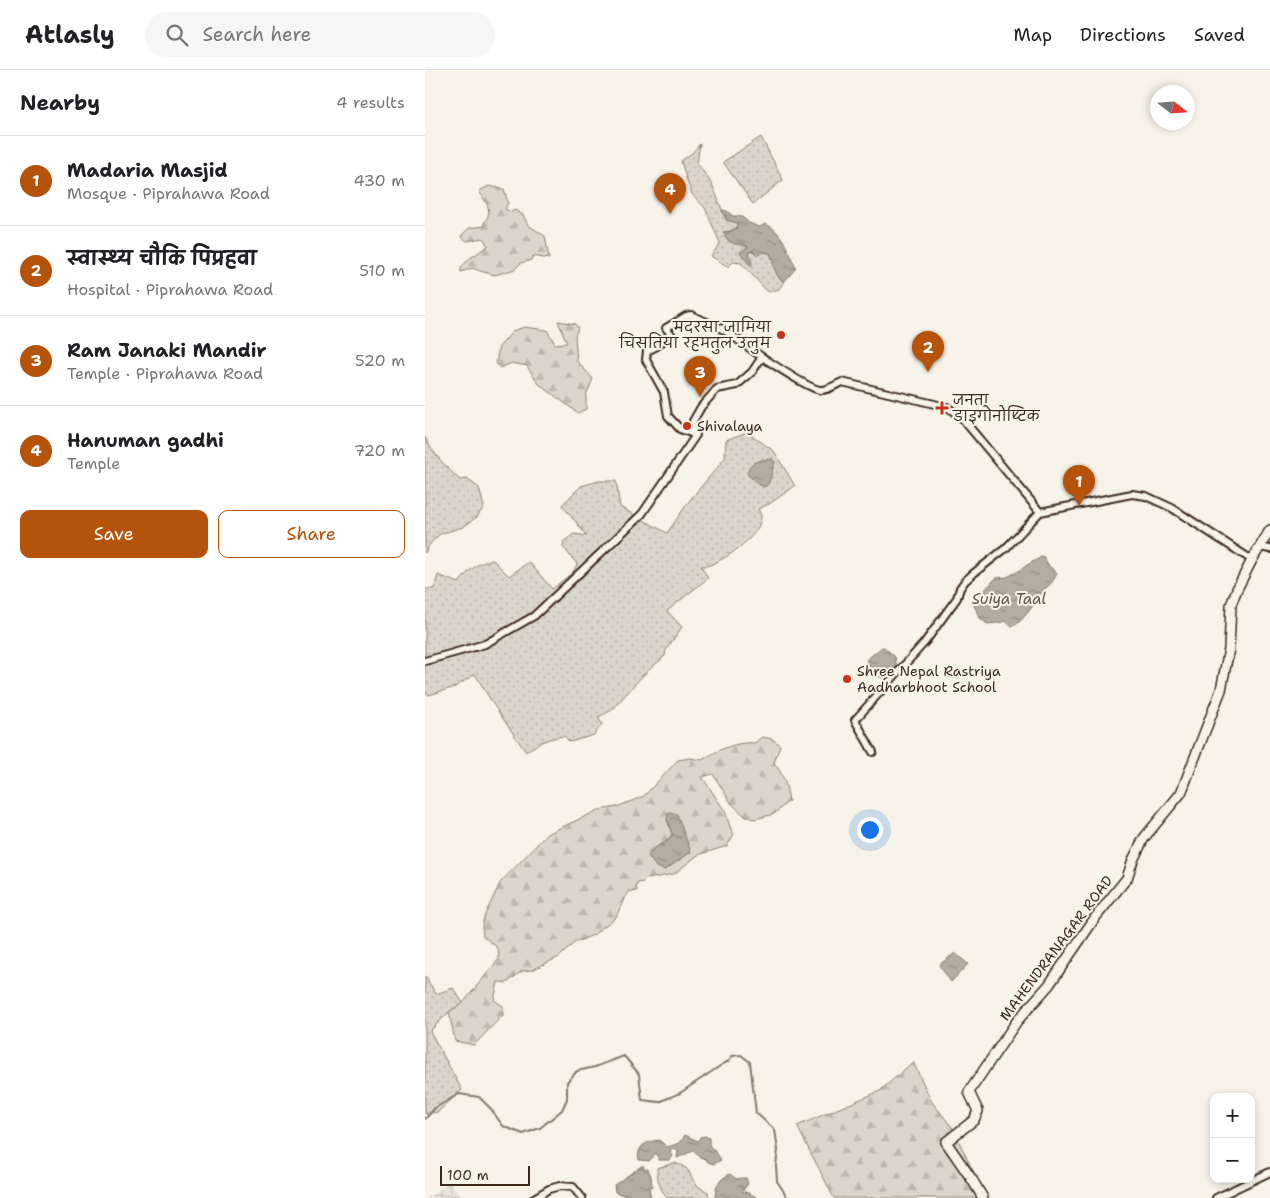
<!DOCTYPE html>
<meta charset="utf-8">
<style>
:root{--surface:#fff;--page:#f6f6f6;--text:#202124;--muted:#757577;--line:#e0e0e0;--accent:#b45309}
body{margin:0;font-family:"Shantell Sans","Playpen Sans Deva",sans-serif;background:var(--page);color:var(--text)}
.controls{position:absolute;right:15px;bottom:15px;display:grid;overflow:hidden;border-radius:10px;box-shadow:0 2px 8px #0003}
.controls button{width:45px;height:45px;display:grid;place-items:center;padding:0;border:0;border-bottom:1px solid var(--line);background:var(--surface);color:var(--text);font:25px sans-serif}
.compass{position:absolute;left:725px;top:15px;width:45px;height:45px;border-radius:50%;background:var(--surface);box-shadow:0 2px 8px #0003;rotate:107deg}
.scale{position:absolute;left:15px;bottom:12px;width:90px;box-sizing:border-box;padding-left:5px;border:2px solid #3b2a1e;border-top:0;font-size:14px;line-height:18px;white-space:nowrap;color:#3b2a1e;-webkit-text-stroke:4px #f7f3e8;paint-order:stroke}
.you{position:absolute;left:444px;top:759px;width:18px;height:18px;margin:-12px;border:4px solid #fff;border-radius:50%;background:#1a73e8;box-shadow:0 0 0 8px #1a73e833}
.badge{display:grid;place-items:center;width:32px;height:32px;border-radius:50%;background:var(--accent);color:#fff;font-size:16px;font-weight:700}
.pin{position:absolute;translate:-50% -41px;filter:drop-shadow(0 1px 2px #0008)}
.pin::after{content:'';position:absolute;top:26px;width:18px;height:15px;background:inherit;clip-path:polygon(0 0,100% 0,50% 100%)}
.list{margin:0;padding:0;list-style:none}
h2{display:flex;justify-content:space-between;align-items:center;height:65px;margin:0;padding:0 20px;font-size:21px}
h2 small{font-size:16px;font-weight:400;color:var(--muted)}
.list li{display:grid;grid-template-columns:32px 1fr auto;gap:15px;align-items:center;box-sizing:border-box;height:90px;padding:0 20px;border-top:1px solid var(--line)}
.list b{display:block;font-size:19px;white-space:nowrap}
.list p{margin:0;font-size:16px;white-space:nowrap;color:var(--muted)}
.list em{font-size:16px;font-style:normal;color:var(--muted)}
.actions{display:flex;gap:10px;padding:15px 20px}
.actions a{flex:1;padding:11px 0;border:1px solid var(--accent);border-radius:10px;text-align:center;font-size:18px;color:var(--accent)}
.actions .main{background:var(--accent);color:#fff}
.icon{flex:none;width:28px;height:28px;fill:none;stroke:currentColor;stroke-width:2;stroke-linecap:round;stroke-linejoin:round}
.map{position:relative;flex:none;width:845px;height:1128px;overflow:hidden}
header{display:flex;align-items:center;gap:30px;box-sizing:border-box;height:70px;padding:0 25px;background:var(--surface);border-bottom:1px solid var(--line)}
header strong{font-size:24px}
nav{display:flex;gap:28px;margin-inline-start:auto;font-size:18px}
.search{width:350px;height:45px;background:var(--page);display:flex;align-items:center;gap:12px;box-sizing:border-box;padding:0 18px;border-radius:28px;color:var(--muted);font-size:19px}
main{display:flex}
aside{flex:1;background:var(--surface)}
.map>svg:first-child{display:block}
.industrial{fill:url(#industrial-grid)}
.grass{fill:url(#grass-dots);stroke:#8b8074}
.forest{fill:url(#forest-firs);stroke:#8b8074;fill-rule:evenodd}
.water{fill:url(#water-ripples);stroke:#84786c}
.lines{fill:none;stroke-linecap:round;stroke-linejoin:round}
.stream{stroke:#84786c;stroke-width:2}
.street-casing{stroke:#3b2a1e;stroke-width:10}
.secondary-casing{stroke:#3b2a1e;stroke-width:12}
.street{stroke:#f7f3e8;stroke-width:6}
.secondary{stroke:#f7f3e8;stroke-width:9}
.poi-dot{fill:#c8321e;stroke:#f7f3e8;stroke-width:2}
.labels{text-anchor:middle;stroke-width:4;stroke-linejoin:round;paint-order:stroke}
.poi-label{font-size:14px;fill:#3b2a1e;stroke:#f7f3e8;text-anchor:start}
.street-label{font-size:14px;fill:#3b2a1e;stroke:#f7f3e8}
.water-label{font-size:15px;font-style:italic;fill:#5f5145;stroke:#f7f3e8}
</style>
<header>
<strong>Atlasly</strong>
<div class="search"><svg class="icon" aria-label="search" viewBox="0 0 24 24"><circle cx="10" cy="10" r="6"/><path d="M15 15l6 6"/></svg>Search here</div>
<nav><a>Map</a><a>Directions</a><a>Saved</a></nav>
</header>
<main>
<aside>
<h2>Nearby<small>4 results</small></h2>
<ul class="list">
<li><span class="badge">1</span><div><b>Madaria Masjid</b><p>Mosque · Piprahawa Road</p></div><em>430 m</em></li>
<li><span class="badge">2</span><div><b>स्वास्थ्य चाैकि पिप्रहवा</b><p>Hospital · Piprahawa Road</p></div><em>510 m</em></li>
<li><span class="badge">3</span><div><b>Ram Janaki Mandir</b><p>Temple · Piprahawa Road</p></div><em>520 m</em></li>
<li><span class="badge">4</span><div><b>Hanuman gadhi</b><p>Temple</p></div><em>720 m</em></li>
</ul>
<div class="actions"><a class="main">Save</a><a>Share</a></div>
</aside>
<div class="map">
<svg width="845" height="1128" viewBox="0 0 845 1128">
<defs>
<pattern id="industrial-grid" width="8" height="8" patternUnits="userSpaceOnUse" patternTransform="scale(1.25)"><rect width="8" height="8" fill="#e9e4d9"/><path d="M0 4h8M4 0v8" fill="none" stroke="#c9c4ba"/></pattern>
<pattern id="grass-dots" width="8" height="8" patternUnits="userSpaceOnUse" patternTransform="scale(1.25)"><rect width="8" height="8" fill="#dbd6cb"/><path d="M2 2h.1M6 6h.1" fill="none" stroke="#bdb8ae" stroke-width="1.8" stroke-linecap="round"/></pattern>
<pattern id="forest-firs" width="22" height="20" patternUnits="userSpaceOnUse" patternTransform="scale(1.25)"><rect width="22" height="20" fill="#dbd6cb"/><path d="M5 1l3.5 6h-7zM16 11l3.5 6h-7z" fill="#bdb8ae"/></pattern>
<pattern id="water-ripples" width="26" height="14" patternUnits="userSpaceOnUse" patternTransform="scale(1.25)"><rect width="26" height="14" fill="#b4aca0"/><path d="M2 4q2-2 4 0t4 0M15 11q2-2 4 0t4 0" fill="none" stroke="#948c82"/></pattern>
</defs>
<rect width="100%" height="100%" fill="#f7f3e8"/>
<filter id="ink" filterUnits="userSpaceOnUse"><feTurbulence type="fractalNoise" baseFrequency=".02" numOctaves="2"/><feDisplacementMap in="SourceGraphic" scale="10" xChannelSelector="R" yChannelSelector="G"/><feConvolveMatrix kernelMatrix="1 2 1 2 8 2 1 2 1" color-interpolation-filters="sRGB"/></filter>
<g filter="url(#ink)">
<path class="industrial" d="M24,1112L37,1128H2L13,1121Z"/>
<path class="grass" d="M336,67L358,110L328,134L298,92Z
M275,74L272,93L287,114L301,150L311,152L313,157L306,161L299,162C300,164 301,168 303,170C308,176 317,173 323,178L316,183L327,195L324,182L328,181L345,183C349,192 349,207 359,212L354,219L343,222L316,193L308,192L303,197L286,186L295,173L280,138L267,124L261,108L256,91L267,83Z
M322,362L349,381L370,416L344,434L333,439C334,441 336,444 336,446C337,465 302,488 287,494C284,496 280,496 276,496L283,508L242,541L257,557L241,580L240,586L218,605L187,640L173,647L177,654L169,665L145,672L139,666C122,669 115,671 101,682L68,634L50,604L30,617L4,625L0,622V519H9L13,505L34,513C43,501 52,492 68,490L84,506L104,492L127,519L148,502L152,494L138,477L139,471L149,464L162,466L137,435L156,416L174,411H191L195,437L242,463L265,430L300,388L301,370Z
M0,367C8,384 21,397 35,410L42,409L54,418L59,437L52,447L38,457L15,464L5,474L0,483Z
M0,906L11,924L28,918L38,933L24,942L5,961L37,1020L13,1042L0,1044Z
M249,1093C269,1098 262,1105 272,1115C275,1118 280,1120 283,1122L284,1128H242C235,1119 232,1110 232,1098Z"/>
<path class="forest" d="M64,116L79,119L83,133L80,139L86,142L90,140L98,145L103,155L120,166L124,189L108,186L106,190L96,193L90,199L70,205L55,201L48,198L36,202V198L44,189L63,176L58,168L42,171L36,166L44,158L60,156L59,153C69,140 61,133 54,121Z
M133,251L150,254L153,258L150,266L152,291L168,309L161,325V339L153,343L114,314L102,296L87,293L75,298L71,293L74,277L88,261L99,257L122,260L130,274L142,273Z
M337,667L347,669L355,675L349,693C359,705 362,717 364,731L349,744L330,749L321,747L306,733L288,704L277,707L300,741L305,757L309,764L302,776L273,785L249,804L222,809L219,812L213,813L211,816L212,821L208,822L205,821L199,829L191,847L168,865L149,873L134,887L107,900L97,901L82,913L73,912L69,930L78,936V945L49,975L30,971L24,942L38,933L74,889L73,878L58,866L57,856L59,847L75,813L122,764L174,740L192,737L219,726L253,690L265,688L277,690C293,680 311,671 330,673ZM242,749L266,781L240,800L228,779L244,770L247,764Z
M488,992L507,1032L527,1057L561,1128H409L372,1056L455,1021Z"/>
<path class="water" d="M297,140L302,141L308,146H316L324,153L335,157L340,154C357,160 363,181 370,196V199L359,212C349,206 349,192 345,183L340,182L332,185L328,181L324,182L327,196L324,194L315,182L323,177C312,169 308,180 298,162L306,161L312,158V153L302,150Z
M347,389L350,392C343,411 347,429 323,405C322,390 336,390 347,389Z
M618,486L624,496L632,503C629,510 626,515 619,519C614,526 596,556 587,556C584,556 583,553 581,551L574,553L562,554L555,548L548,533L553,527L571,508L582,507L594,501L602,495Z
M457,577H459L470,587L471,594L474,595L464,605L455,607L447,601L441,590Z
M244,742L252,744L266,782L240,800L231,797L223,786L228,779L244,770L247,764L242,749Z
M530,883L543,894L526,912L514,895Z
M260,1065L273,1071L275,1067L280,1066L284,1068V1075C288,1080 293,1084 296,1090L289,1094L283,1092L281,1089L275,1087L268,1081L252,1088L253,1081L249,1079L245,1081L248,1086L245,1090H234L231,1083L224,1091L214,1090C211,1075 222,1072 234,1070L242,1077L255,1073Z
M218,1095L219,1099H223L226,1106L227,1116L224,1118L226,1128H205L204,1127L190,1122L189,1115Z
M305,1104L311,1109L316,1108H321L323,1114L317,1121L324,1123L333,1128H290C290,1116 294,1109 305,1104Z"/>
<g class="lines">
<path class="stream" d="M0,1049L10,1038L34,1024L54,1027L66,1039L78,1056L98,1064L115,1058L137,1040L142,1029V1012L152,1001L170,997L199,986L214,1004L217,1030L234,1032L255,1023L298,994L304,991L307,986L316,985L325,992L331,1043L350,1060L353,1080L351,1095L352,1111L363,1128"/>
<defs>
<path id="street" d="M271,365L268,359V351L276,337L292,319L312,315L327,302L337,287C348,294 384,319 395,320C402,321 410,315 417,312L522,337L536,347L615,442L707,424L721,426L747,438L827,490
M271,365L255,359L243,346L239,322L221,290L222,281L232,276L246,264L241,258L261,246L266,245L299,260L337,287
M835,477L845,479
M0,591L60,574L109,546L217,444L271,365
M448,682L430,650L500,572L532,528L535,518L540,511L549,503L581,478L615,442
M109,1128L124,1119L135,1116L148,1117L157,1128
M791,1128L845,1102"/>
<path id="secondary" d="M558,1128L548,1111L521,1072L549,1050L553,1041L544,1022L592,951L624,915L670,848L702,808L708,790L719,768L756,723L796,620L804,579L806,535L812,519L827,490L845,460"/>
</defs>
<use href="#street" class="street-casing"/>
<use href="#secondary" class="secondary-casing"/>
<use href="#street" class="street"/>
<use href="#secondary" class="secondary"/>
</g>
</g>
<g class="poi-dot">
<circle cx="356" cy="265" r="5"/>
<path d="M514.5 330.5h5v5h5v5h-5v5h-5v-5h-5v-5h5z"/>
<circle cx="262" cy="356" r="5"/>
<circle cx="422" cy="609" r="5"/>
</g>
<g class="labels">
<g class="poi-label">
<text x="346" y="262" text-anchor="end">मदरसा जामिया<tspan x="346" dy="16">चिसतिया रहमतुल उलुम</tspan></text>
<text x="528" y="335">जनता<tspan x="528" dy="16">डाइगोनोष्टिक</tspan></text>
<text x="272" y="361">Shivalaya</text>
<text x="432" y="606">Shree Nepal Rastriya<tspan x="432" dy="16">Aadharbhoot School</tspan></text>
</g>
<g class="street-label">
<text transform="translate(631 878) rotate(-53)" y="5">MAHENDRANAGAR ROAD</text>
</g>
<g class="water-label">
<text x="584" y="534">Suiya Taal</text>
</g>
</g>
</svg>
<div class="controls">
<button>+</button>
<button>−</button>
</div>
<svg class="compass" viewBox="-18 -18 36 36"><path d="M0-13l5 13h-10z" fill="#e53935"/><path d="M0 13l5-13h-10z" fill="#757577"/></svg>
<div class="scale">100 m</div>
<div class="you"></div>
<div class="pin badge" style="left:654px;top:436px">1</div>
<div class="pin badge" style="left:503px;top:302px">2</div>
<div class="pin badge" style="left:275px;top:327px">3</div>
<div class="pin badge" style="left:245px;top:144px">4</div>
</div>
</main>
